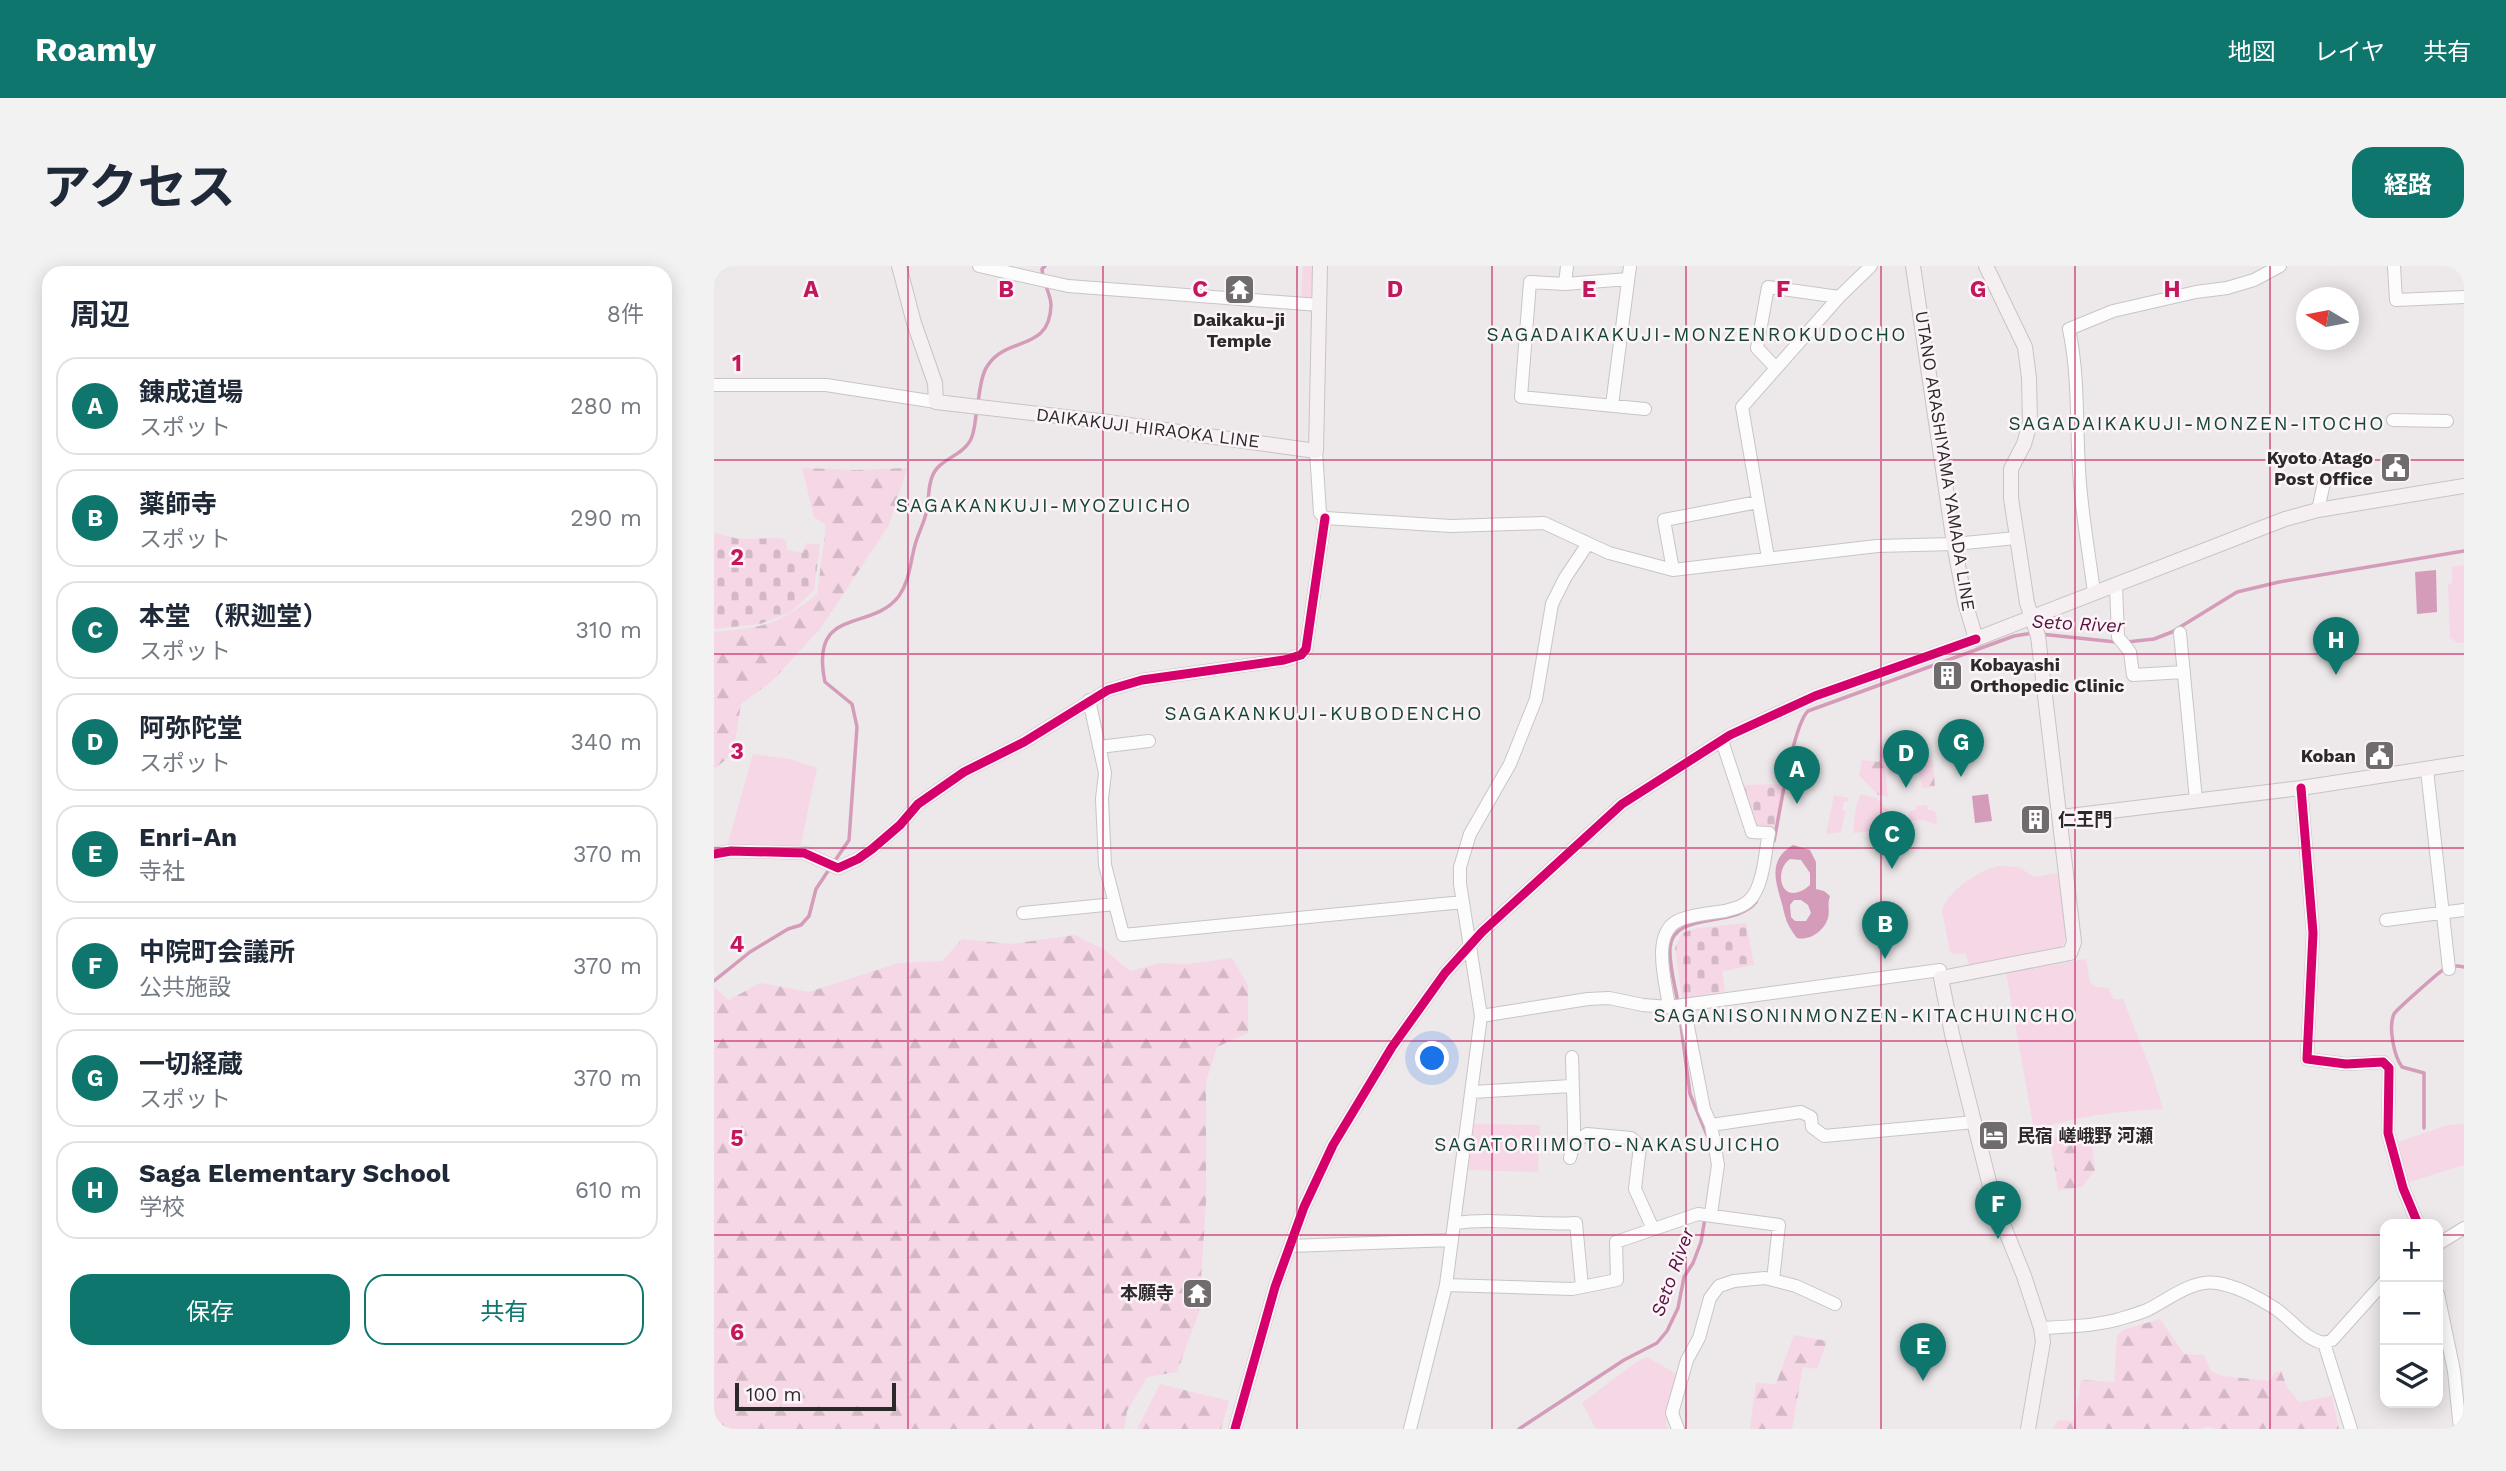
<!DOCTYPE html>
<html lang="ja">
<meta charset="utf-8">
<style>
:root{--surface:#fff;--page:#f2f2f3;--text:#1f2937;--muted:#747a83;--line:#e0e1e3;--accent:#0f766e}
body{margin:0;font-family:"Work Sans","Noto Sans JP",sans-serif;background:var(--page);color:var(--text)}
.controls{position:absolute;right:21px;bottom:21px;display:grid;overflow:hidden;border-radius:14px;box-shadow:0 4px 18px #0003}
.controls button{width:63px;height:63px;display:grid;place-items:center;padding:0;border:0;border-bottom:2px solid var(--line);background:var(--surface);color:var(--text);font:35px sans-serif}
.compass{position:absolute;left:1582px;top:21px;width:63px;height:63px;border-radius:50%;background:var(--surface);box-shadow:0 4px 18px #0003;rotate:280deg}
.scale{position:absolute;left:21px;bottom:18px;width:161px;box-sizing:border-box;padding-left:7px;border:4px solid #2c292a;border-top:0;font-size:19px;line-height:24px;white-space:nowrap;color:#2c292a;-webkit-text-stroke:5px #fcf4f8;paint-order:stroke}
.you{position:absolute;left:719px;top:793px;width:24px;height:24px;margin:-18px;border:5px solid #fff;border-radius:50%;background:#1a73e8;box-shadow:0 0 0 10px #1a73e833}
.badge{display:grid;place-items:center;width:46px;height:46px;border-radius:50%;background:var(--accent);color:#fff;font-size:23px;font-weight:700}
.pin{position:absolute;translate:-50% -58px;filter:drop-shadow(0 2px 4px #0008)}
.pin::after{content:'';position:absolute;top:37px;width:24px;height:21px;background:inherit;clip-path:polygon(0 0,100% 0,50% 100%)}
.list{margin:0;padding:0;list-style:none}
h2{display:flex;justify-content:space-between;align-items:center;height:91px;margin:0;padding:0 28px;font-size:30px}
h2 small{font-size:23px;font-weight:400;color:var(--muted)}
.list li{display:grid;grid-template-columns:46px 1fr auto;gap:21px;align-items:center;box-sizing:border-box;height:98px;margin:0 14px 14px;padding:0 14px;border:2px solid var(--line);border-radius:21px}
.list b{display:block;font-size:26px;white-space:nowrap}
.list p{margin:0;font-size:23px;white-space:nowrap;color:var(--muted)}
.list em{font-size:23px;font-style:normal;color:var(--muted)}
.actions{display:flex;gap:14px;padding:21px 28px}
.actions a{flex:1;padding:16px 0;border:2px solid var(--accent);border-radius:21px;text-align:center;font-size:24px;color:var(--accent)}
.actions .main{background:var(--accent);color:#fff}
.icon{flex:none;width:38px;height:38px;fill:none;stroke:currentColor;stroke-width:2;stroke-linecap:round;stroke-linejoin:round}
.map{position:relative;flex:none;width:1750px;height:1163px;overflow:hidden;border-radius:21px}
header{display:flex;align-items:center;gap:42px;box-sizing:border-box;height:98px;padding:0 35px;background:var(--accent);color:#fff}
header strong{font-size:33px}
nav{display:flex;gap:38px;margin-inline-start:auto;font-size:24px}
.intro{display:flex;align-items:center;justify-content:space-between;box-sizing:border-box;height:168px;padding:0 42px}
h1{margin:0;font-size:49px}
.button{padding:18px 32px;border-radius:21px;background:var(--accent);color:#fff;font-size:24px;font-weight:700}
main{display:flex;gap:42px;padding:0 42px}
aside{flex:1;background:var(--surface);border-radius:21px;box-shadow:0 4px 18px #0003}
.map>svg:first-child{display:block}
.green{fill:#f6d7e6}
.forest{fill:url(#forest-firs)}
.cemetery{fill:url(#cemetery-stones)}
.water{fill:#d59cba;fill-rule:evenodd}
.lines{fill:none;stroke-linecap:round;stroke-linejoin:round}
.stream{stroke:#d59cba;stroke-width:3.5}
.minor-casing{stroke:#c9c5c7;stroke-width:14}
.major-casing{stroke:#c6c4c5;stroke-width:16}
.minor{stroke:#fcfcfc;stroke-width:12}
.major{stroke:#f5eff2;stroke-width:14}
.cycleway-casing{stroke:#fcf4f8;stroke-width:13}
.cycleway{stroke:#d6006c;stroke-width:9}
.grid{fill:none;stroke:#c2185b;stroke-width:2;stroke-opacity:0.55}
.labels{text-anchor:middle;stroke-width:5;stroke-linejoin:round;paint-order:stroke}
.poi-label{font-size:18px;font-weight:bold;fill:#2c292a;stroke:#fcf4f8;text-anchor:end}
.street-label{font-size:18px;fill:#2c292a;stroke:#fcf4f8}
.neighbourhood-label{font-size:19px;letter-spacing:2px;fill:#154635;stroke:#fcf4f8}
.water-label{font-size:19px;font-style:italic;fill:#59113f;stroke:#fcf4f8}
.grid-label{font-size:23px;text-anchor:middle;font-weight:bold;fill:#c2185b;stroke:#fcf4f8;stroke-width:5;stroke-linejoin:round;paint-order:stroke}
</style>
<header>
<strong>Roamly</strong>
<nav><a>地図</a><a>レイヤ</a><a>共有</a></nav>
</header>
<div class="intro"><h1>アクセス</h1><a class="button">経路</a></div>
<main>
<aside>
<h2>周辺<small>8件</small></h2>
<ul class="list">
<li><span class="badge">A</span><div><b>錬成道場</b><p>スポット</p></div><em>280 m</em></li>
<li><span class="badge">B</span><div><b>薬師寺</b><p>スポット</p></div><em>290 m</em></li>
<li><span class="badge">C</span><div><b>本堂 （釈迦堂）</b><p>スポット</p></div><em>310 m</em></li>
<li><span class="badge">D</span><div><b>阿弥陀堂</b><p>スポット</p></div><em>340 m</em></li>
<li><span class="badge">E</span><div><b>Enri-An</b><p>寺社</p></div><em>370 m</em></li>
<li><span class="badge">F</span><div><b>中院町会議所</b><p>公共施設</p></div><em>370 m</em></li>
<li><span class="badge">G</span><div><b>一切経蔵</b><p>スポット</p></div><em>370 m</em></li>
<li><span class="badge">H</span><div><b>Saga Elementary School</b><p>学校</p></div><em>610 m</em></li>
</ul>
<div class="actions"><a class="main">保存</a><a>共有</a></div>
</aside>
<div class="map">
<svg width="1750" height="1163" viewBox="0 0 1750 1163">
<defs>
<pattern id="forest-firs" width="22" height="20" patternUnits="userSpaceOnUse" patternTransform="scale(1.75)"><rect width="22" height="20" fill="#f6d7e6"/><path d="M5 1l3.5 6h-7zM16 11l3.5 6h-7z" fill="#d3b9c5"/></pattern>
<pattern id="cemetery-stones" width="16" height="16" patternUnits="userSpaceOnUse" patternTransform="scale(1.75)"><rect width="16" height="16" fill="#f6d7e6"/><path d="M2 7V4a2 2 0 0 1 4 0v3zM10 15v-3a2 2 0 0 1 4 0v3z" fill="#d3b9c5"/></pattern>
</defs>
<rect width="100%" height="100%" fill="#ede8ea"/>
<path class="green" d="M589,0H599L597,31L587,33Z
M1750,299V377H1744L1736,372L1734,318L1738,317V301Z
M39,488L76,493L103,502L86,582L13,581Z
M1147,528L1162,532L1175,545L1170,564L1139,567L1142,540Z
M1120,529L1135,532L1134,535H1130L1128,544L1131,545L1127,566L1112,568Z
M1213,539L1214,544H1219L1222,547L1223,559L1209,554L1196,555L1195,545L1202,544V540Z
M1283,600L1305,601L1320,611L1345,607L1352,669L1348,682L1256,700L1251,687L1240,688L1236,686L1228,644C1237,622 1262,607 1283,600Z
M1372,693L1376,717L1382,721L1394,722L1400,733H1409L1437,804L1449,843C1403,845 1364,850 1320,864L1292,706Z
M760,858L826,859L824,906L754,904Z
M1750,858V899L1692,917L1682,877L1733,859Z
M933,1091L964,1109L952,1158L954,1163H882L868,1137L924,1095Z"/>
<path class="forest" d="M88,202L142,204L193,202L175,259L106,363L58,415L27,438L19,488L0,503V366C50,361 63,360 103,328L112,259L100,251Z
M1172,475L1176,476L1177,483L1215,488L1219,497L1221,521L1208,522L1205,505L1175,508Z
M1167,476H1168L1174,531L1164,529L1145,509L1148,494L1165,496Z
M361,669L391,684L416,705L445,697L473,698L518,692L534,719V767L503,781L492,816V935L485,1046L463,1106L433,1111L413,1145L410,1163H0V721L15,734L46,717L95,726L185,697L228,695L248,673L296,678Z
M1376,864L1381,904L1368,921L1344,924L1336,873Z
M1446,1053L1470,1088L1490,1089L1497,1105L1509,1110L1556,1115L1560,1107L1567,1105L1573,1121L1585,1136L1618,1130L1625,1163H1500L1495,1160L1486,1163H1338L1344,1154L1360,1155L1367,1114L1400,1116L1403,1070L1409,1064Z
M1080,1069L1113,1075L1103,1103L1089,1101L1078,1163H1036L1042,1117L1062,1118Z
M446,1118L515,1135L507,1163H423Z"/>
<path class="cemetery" d="M0,267L25,273L67,272L72,275L73,284L89,287L92,277L106,279L100,324L77,346L46,358L0,363Z
M1070,518L1060,563L1041,562L1029,519Z
M1032,657L1040,699L1008,705L1011,725L968,733L961,682L968,667L984,662Z"/>
<path class="water" d="M1722,304L1723,346L1703,348L1701,306Z
M1274,528L1278,555L1261,557L1258,530Z
M1079,579L1096,584L1102,596V623L1110,625L1116,630C1113,638 1116,644 1114,652C1110,665 1096,675 1083,672C1072,657 1072,654 1068,638C1061,614 1054,594 1079,579ZM1076,593L1087,594L1096,607V619C1093,621 1090,624 1087,625C1065,635 1061,603 1076,593ZM1080,634H1087L1094,639L1097,647L1092,655H1081L1077,651L1076,639Z"/>
<g class="lines">
<path class="stream" d="M264,136C266,125 267,108 274,99C293,70 336,86 337,39C337,29 329,17 328,3L331,0
M1326,368L1402,376
M1413,376L1440,373L1458,366L1523,326L1565,316L1750,285
M1060,575C1065,550 1079,459 1094,445L1300,370L1319,367
M120,596L135,574L143,461L138,438L111,416C95,339 157,367 185,330C196,314 196,297 201,279C204,267 211,256 213,243C215,233 214,221 218,211C224,193 247,191 256,175C261,167 261,153 263,143
M0,715L36,686L74,663L87,659L95,650L102,623L116,602
M964,737C961,719 955,700 956,682C959,644 1021,663 1042,636
M965,744L976,828L993,869
M1710,862V807L1688,801C1680,790 1674,761 1680,748C1682,744 1724,707 1729,704C1737,700 1742,699 1750,701
M805,1163L910,1094L943,1077L953,1065L964,1042L970,1011L979,997L987,976L991,952"/>
<defs>
<path id="minor" d="M265,0L354,20L605,39
M1680,0L1682,34L1750,31
M914,13L851,18L816,16L807,131L931,143
M851,18L853,0
M1062,102L1043,82L1054,21L1125,31
M0,119H112L222,136
M898,139L916,0
M1679,154L1733,155
M602,185L606,247L611,252L737,260L830,257L895,287L959,304L1163,280L1240,278L1302,272
M1604,244L1611,212
M1054,292L1028,141L1125,31L1157,0
M959,304L950,254L1044,236
M1402,319L1404,371L1416,386L1419,409L1470,406
M1380,327C1375,286 1367,244 1365,203C1362,155 1365,111 1355,63L1399,45L1482,26L1513,22L1540,14L1566,0
M1466,367L1482,534
M375,434L391,507L388,533L391,599L409,669L749,636
M1008,475L1038,566L1055,567C1051,586 1050,614 1039,630C1032,640 1022,642 1011,645C997,647 982,648 968,653C935,664 952,716 955,741L1226,704L1227,712
M385,481L435,475
M1713,504L1735,703
M1587,522L1599,667L1593,793L1632,798L1669,796L1675,802L1674,867L1689,922L1704,958
M0,588L17,585L90,587L124,602L144,593L158,583L186,559L204,538L250,506L310,476L394,424L428,414L570,394L587,389L592,383L611,252
M309,647L401,638
M1672,654L1750,644
M970,740L990,843L997,859L1087,846L1097,851L1098,861L1110,870L1261,856
M767,750L874,733L895,732L929,739L955,741
M758,826L857,820
M860,873L867,872L873,868L917,872L926,880L921,923L939,963
M856,892L860,877V858L858,791
M997,948L1004,899L997,859
M741,957C781,951 822,960 862,957L868,1021
M1724,978L1750,962
M576,980L738,974
M732,1019L858,1023L903,1014L902,976L984,948L1065,959L1059,1014
M1724,1028L1740,1105L1746,1163
M1327,1062C1352,1061 1378,1060 1402,1054C1412,1051 1424,1048 1433,1044C1454,1034 1478,1013 1503,1017C1523,1020 1545,1032 1562,1043C1578,1054 1590,1073 1610,1077L1618,1074L1671,1015
M1610,1077L1637,1163
M521,1163L561,1021L590,941L619,879L678,781L731,707L768,666L908,538L1016,469L1101,430L1262,373
M696,1163L732,1019L767,750L746,618V601L756,568L796,498L822,433L838,338L851,312L873,279
M964,1163L958,1147L973,1094L985,1072L996,1032L1005,1020L1020,1015L1051,1012L1082,1020L1121,1038"/>
<path id="major" d="M185,0L200,57L221,117L222,136L386,155L602,185L606,0
M1199,0L1240,278L1251,336L1262,373L1571,253L1604,244L1750,220
M1272,0L1311,81L1315,112L1316,157L1310,178L1297,203V232L1313,337L1324,370L1360,676L1356,687L1227,712L1238,768L1280,936L1310,1010L1327,1062L1329,1076L1314,1163
M1347,551L1587,522L1750,497"/>
</defs>
<use href="#minor" class="minor-casing"/>
<use href="#major" class="major-casing"/>
<use href="#minor" class="minor"/>
<use href="#major" class="major"/>
<defs>
<path id="cycleway" d="M1587,522L1599,667L1593,793L1632,798L1669,796L1675,802L1674,867L1689,922L1704,958
M0,588L17,585L90,587L124,602L144,593L158,583L186,559L204,538L250,506L310,476L394,424L428,414L570,394L587,389L592,383L611,252
M521,1163L561,1021L590,941L619,879L678,781L731,707L768,666L908,538L1016,469L1101,430L1262,373"/>
</defs>
<use href="#cycleway" class="cycleway-casing"/>
<use href="#cycleway" class="cycleway"/>
</g>
<path class="grid" d="M194,0V1163M389,0V1163M583,0V1163M778,0V1163M972,0V1163M1167,0V1163M1361,0V1163M1556,0V1163M0,194H1750M0,388H1750M0,582H1750M0,775H1750M0,969H1671M1724,969H1750"/>
<defs>
<symbol id="temple-square" viewBox="-11 -11 22 22"><rect x="-9" y="-9" width="18" height="18" rx="4" fill="#706c6d" stroke="#fcf4f8"/><path d="M0-6L5-2H3V0L6.5 2.5H4V6H1.5V3h-3V6H-4V2.5H-6.5L-3 0V-2H-5Z" fill="#fff"/></symbol>
<symbol id="civic-square" viewBox="-11 -11 22 22"><rect x="-9" y="-9" width="18" height="18" rx="4" fill="#706c6d" stroke="#fcf4f8"/><path d="M-.6-6.5H3V-4.5H.6V-3L4-1V1h2V6H-6V1h2V-1L-.6-3ZM-1.2 2.5V6h2.4V2.5Z" fill="#fff"/></symbol>
<symbol id="building-square" viewBox="-11 -11 22 22"><rect x="-9" y="-9" width="18" height="18" rx="4" fill="#706c6d" stroke="#fcf4f8"/><path d="M-4-6H4V6H1V3H-1V6H-4ZM-2.5-4.3h1.7v1.8h-1.7ZM.8-4.3h1.7v1.8H.8ZM-2.5-1h1.7V.8h-1.7ZM.8-1h1.7V.8H.8Z" fill="#fff"/></symbol>
<symbol id="hotel-square" viewBox="-11 -11 22 22"><rect x="-9" y="-9" width="18" height="18" rx="4" fill="#706c6d" stroke="#fcf4f8"/><path d="M-6-4.5h1.5V1H6V5H4.5V3h-9V5H-6ZM-4 0a1.8 1.8 0 1 1 3.6 0ZM.5 0V-2.5h3Q6-2.5 6 0Z" fill="#fff"/></symbol>
</defs>
<g fill-rule="evenodd">
<use href="#temple-square" x="508" y="6" width="35" height="35"/>
<use href="#civic-square" x="1664" y="184" width="35" height="35"/>
<use href="#building-square" x="1216" y="392" width="35" height="35"/>
<use href="#civic-square" x="1648" y="472" width="35" height="35"/>
<use href="#building-square" x="1304" y="536" width="35" height="35"/>
<use href="#hotel-square" x="1262" y="852" width="35" height="35"/>
<use href="#temple-square" x="466" y="1010" width="35" height="35"/>
</g>
<g class="labels">
<g class="poi-label">
<text x="525" y="60" text-anchor="middle">Daikaku-ji<tspan x="525" dy="21">Temple</tspan></text>
<text x="1659" y="198">Kyoto Atago<tspan x="1659" dy="21">Post Office</tspan></text>
<text x="1256" y="405" text-anchor="start">Kobayashi<tspan x="1256" dy="21">Orthopedic Clinic</tspan></text>
<text x="1642" y="496">Koban</text>
<text x="1344" y="560" text-anchor="start">仁王門</text>
<text x="1303" y="876" text-anchor="start">民宿 嵯峨野 河瀬</text>
<text x="460" y="1033">本願寺</text>
</g>
<g class="street-label">
<text transform="translate(434 162) rotate(7)" y="6">DAIKAKUJI HIRAOKA LINE</text>
<text transform="translate(1231 195) rotate(81)" y="6">UTANO ARASHIYAMA YAMADA LINE</text>
</g>
<g class="neighbourhood-label">
<text x="983" y="75">SAGADAIKAKUJI-MONZENROKUDOCHO</text>
<text x="1483" y="164">SAGADAIKAKUJI-MONZEN-ITOCHO</text>
<text x="330" y="246">SAGAKANKUJI-MYOZUICHO</text>
<text x="610" y="454">SAGAKANKUJI-KUBODENCHO</text>
<text x="1151" y="756">SAGANISONINMONZEN-KITACHUINCHO</text>
<text x="894" y="885">SAGATORIIMOTO-NAKASUJICHO</text>
</g>
<g class="water-label">
<text transform="translate(1364 357) rotate(3)" y="7">Seto River</text>
<text transform="translate(958 1006) rotate(-70)" y="7">Seto River</text>
</g>
</g>
<g class="grid-label">
<text x="97" y="31">A</text>
<text x="292" y="31">B</text>
<text x="486" y="31">C</text>
<text x="681" y="31">D</text>
<text x="875" y="31">E</text>
<text x="1069" y="31">F</text>
<text x="1264" y="31">G</text>
<text x="1458" y="31">H</text>
<text x="23" y="105">1</text>
<text x="23" y="299">2</text>
<text x="23" y="493">3</text>
<text x="23" y="686">4</text>
<text x="23" y="880">5</text>
<text x="23" y="1074">6</text>
</g>
</svg>
<div class="controls">
<button>+</button>
<button>−</button>
<button><svg class="icon" aria-label="layers" viewBox="0 0 24 24"><path d="M12 4l9 5-9 5-9-5zM3 14l9 5 9-5"/></svg></button>
</div>
<svg class="compass" viewBox="-18 -18 36 36"><path d="M0-13l5 13h-10z" fill="#e53935"/><path d="M0 13l5-13h-10z" fill="#747a83"/></svg>
<div class="scale">100 m</div>
<div class="you"></div>
<div class="pin badge" style="left:1083px;top:538px">A</div>
<div class="pin badge" style="left:1171px;top:693px">B</div>
<div class="pin badge" style="left:1178px;top:603px">C</div>
<div class="pin badge" style="left:1192px;top:522px">D</div>
<div class="pin badge" style="left:1209px;top:1115px">E</div>
<div class="pin badge" style="left:1284px;top:973px">F</div>
<div class="pin badge" style="left:1247px;top:511px">G</div>
<div class="pin badge" style="left:1622px;top:409px">H</div>
</div>
</main>
